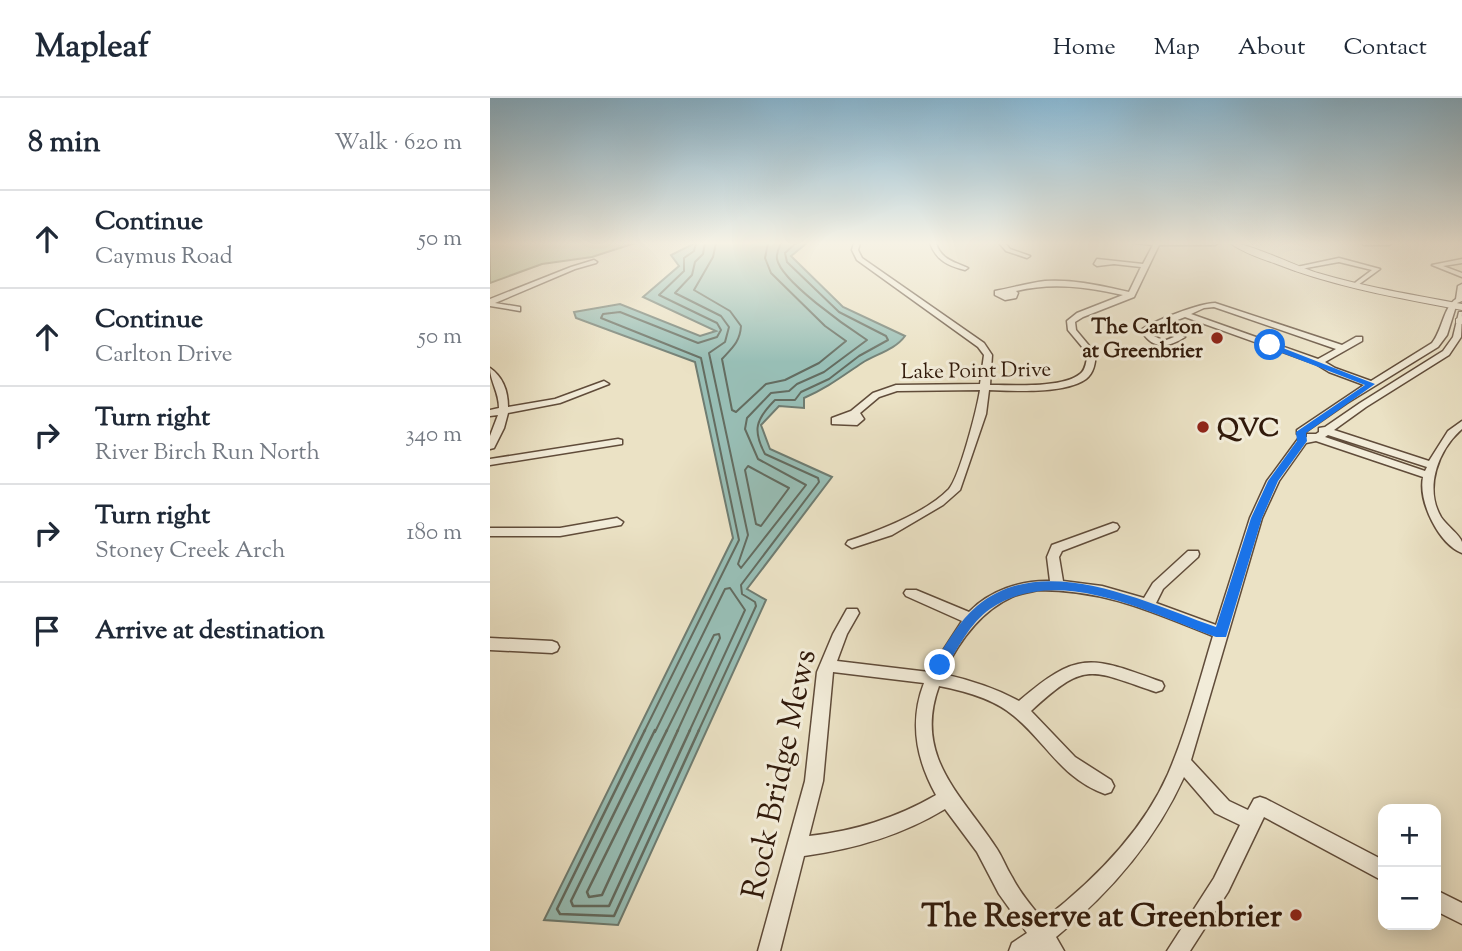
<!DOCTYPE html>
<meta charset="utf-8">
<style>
:root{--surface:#fff;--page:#f6f6f7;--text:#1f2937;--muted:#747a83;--line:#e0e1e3}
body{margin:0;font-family:"Sorts Mill Goudy",serif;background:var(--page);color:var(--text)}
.controls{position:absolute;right:21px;bottom:21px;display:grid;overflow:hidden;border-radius:14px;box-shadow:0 4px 18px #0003}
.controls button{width:63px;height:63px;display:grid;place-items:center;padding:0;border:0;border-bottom:2px solid var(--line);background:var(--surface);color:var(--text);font:35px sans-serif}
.stop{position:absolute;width:21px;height:21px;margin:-16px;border:5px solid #1a73e8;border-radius:50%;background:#fff}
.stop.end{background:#1a73e8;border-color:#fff;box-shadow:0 2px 7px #0008}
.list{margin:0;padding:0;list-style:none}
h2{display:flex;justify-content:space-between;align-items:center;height:91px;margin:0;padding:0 28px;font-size:30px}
h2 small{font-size:23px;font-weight:400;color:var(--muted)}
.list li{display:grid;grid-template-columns:46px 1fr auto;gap:21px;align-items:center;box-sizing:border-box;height:98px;padding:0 28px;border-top:2px solid var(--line)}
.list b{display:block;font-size:26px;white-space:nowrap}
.list p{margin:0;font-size:23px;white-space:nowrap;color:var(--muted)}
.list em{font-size:23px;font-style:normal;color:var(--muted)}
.icon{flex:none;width:38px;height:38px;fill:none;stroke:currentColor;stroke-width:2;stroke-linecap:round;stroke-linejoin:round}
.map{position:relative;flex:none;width:972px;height:853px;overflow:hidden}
header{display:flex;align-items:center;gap:42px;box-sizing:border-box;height:98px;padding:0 35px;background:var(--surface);border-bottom:2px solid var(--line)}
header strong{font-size:33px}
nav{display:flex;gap:38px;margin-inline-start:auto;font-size:24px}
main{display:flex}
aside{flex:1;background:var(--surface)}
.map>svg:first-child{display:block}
.green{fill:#b6c396;stroke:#746e50;stroke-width:2}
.water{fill:#98beb5;stroke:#6f7c71;stroke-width:2}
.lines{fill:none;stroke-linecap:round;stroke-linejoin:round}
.shore-far1{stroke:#646c60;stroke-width:2}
.shore{stroke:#646c60;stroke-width:2.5}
.minor-casing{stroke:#604c3a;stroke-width:3}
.tertiary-casing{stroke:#604c3a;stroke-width:2}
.minor{fill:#f2ecd9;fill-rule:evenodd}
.tertiary{fill:#f2ecd9;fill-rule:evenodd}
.route{fill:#1a73e8}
.poi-dot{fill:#8f2418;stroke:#f2ecd9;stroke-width:2.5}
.labels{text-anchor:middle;stroke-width:6;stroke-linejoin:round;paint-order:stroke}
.far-poi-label{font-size:21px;font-weight:bold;fill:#311a0b;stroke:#f2ecd9;text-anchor:end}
.far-street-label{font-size:21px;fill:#311a0b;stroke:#f2ecd9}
.poi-label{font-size:26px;font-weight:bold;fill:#311a0b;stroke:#f2ecd9;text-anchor:start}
.near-street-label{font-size:32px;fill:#311a0b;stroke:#f2ecd9}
.near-poi-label{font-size:32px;font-weight:bold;fill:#311a0b;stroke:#f2ecd9;text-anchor:end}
</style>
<header>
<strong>Mapleaf</strong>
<nav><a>Home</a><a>Map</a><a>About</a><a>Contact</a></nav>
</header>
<main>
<aside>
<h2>8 min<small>Walk · 620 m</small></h2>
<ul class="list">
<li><svg class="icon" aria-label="ahead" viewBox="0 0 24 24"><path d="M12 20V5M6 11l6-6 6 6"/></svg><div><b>Continue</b><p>Caymus Road</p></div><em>50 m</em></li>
<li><svg class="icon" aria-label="ahead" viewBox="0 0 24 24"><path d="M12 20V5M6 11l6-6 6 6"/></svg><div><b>Continue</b><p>Carlton Drive</p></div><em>50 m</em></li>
<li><svg class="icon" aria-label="right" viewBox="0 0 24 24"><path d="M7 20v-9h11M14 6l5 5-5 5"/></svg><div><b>Turn right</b><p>River Birch Run North</p></div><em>340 m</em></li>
<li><svg class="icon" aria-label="right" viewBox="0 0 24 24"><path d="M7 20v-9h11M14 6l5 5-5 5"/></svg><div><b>Turn right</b><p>Stoney Creek Arch</p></div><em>180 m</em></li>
<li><svg class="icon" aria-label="arrive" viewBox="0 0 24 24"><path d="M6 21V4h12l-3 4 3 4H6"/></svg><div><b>Arrive at destination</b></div></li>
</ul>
</aside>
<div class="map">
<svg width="972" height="853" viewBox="0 0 972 853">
<rect width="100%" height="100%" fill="#ebe2c5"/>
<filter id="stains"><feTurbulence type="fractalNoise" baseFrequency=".00286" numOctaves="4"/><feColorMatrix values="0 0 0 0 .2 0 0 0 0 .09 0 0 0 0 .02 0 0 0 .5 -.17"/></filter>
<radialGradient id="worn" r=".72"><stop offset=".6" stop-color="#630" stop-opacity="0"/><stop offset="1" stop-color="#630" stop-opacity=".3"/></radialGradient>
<path class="green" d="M0,145H145L102,159L52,166L0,185Z"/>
<path class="water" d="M205,145H317L301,158L353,209L415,238C405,252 386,256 372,265C351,279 337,290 314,300V310L289,308L271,327L280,351L342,379L257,491L276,502L128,827L54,822L243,440L205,264L86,220L84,214L130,206L210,238L226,233L153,199L189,168L181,157Z"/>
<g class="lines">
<path class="shore-far1" d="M215,145L213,156L205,164L202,177L185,195L231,218L239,229L235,244L219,255L258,437L248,466L251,470L316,387L268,361L255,331L257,320L281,295L299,293L307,286L334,274L377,242C357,229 291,183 287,161C286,155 289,150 291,145
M226,145L223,159L204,192L240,213L251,228C250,244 242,250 232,261L242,312L246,314L276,286L295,282L329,265L356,243L335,228L281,175L275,160L278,145
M258,368L299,390L271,428L266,426L255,372Z
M154,634L249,442L211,260L111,220L113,216L130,214L208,245L227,239L231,232L227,225L169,197L194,173V160L204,153L206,145
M165,634L235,491L240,490L255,512L199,634
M176,634L224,537L229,536L230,540L187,634
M208,634L266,508L265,504L252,496L251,487L329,384L328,380L275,356C262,332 266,321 285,302H305L311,294L339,281L369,258L398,242L396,238L349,214L297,164L295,155L306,145"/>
<path class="shore" d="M155,632L67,811L70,816L124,818L209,632
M165,632L81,803L83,808H119L200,632
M177,632L97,794L99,799L112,797L188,632"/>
<defs>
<path id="minor" d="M364,145H370L368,152L372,160L494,245L502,257L500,287H503C525,287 573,290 590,276C596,272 596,263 598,256L578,232L577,223L587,215L633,197C596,189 563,184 526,193L528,195L526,200L515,202L505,197V193C522,190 538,185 555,183C584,181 612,188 639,194L651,169L624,166L607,168L604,166L607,161L653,166L663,147L645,145H728L725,147H669L644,199L593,219L585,224L586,232L606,256C605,265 604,275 596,281C575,296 525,293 499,292L496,316L470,392L453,407L402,437L362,450L356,446L358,443C388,433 436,415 459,391C470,378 487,311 490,292L407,293L389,299L370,315L374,321L367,327L342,326V320L361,313L383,295L406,287L490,286L494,257L488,249L367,162L362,152Z
M440,145H446C451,162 465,164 478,170L475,172C458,168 446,162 440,145Z
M509,145H515L520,151L540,158L537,160L516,153Z
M871,145H902L899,147H874Z
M849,160L890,171L868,187L865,185L866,184L882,172L849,164L805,172L802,170Z
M972,161V165L953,168L972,175V179L942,167Z
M104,162L107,164L106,165L85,171L5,205L30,209V213L0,208V201L81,169Z
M972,186V203L967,205L957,237L948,249L857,305L811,337L807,336V332L874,287L839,274L826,266L695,219L672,228L695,239C678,250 662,252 651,232C663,223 710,205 725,205L852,247L866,239H872V243L835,264L845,270L881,283L942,245C952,233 954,208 966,201L968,188ZM724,209L846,251L828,261L701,216L714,210ZM665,230L684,239L674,243L662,237L660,233Z
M969,214H972L971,239L959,257L876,309L844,332L939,363L958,333L972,323V331C948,352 934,390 951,419C956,427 970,437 972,444C972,448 972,451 972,455C949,446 928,404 933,379L826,343L816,345L789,383L772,420L701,662L739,703L758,712L764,701L770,699L776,701L893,762V783L774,719L738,794L700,853H677L724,780L750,727L725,715L694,679C665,743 620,795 566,839L574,853H519L522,845L537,835L509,796L487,754L455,711C412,737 365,751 314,758L290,853H268L315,683L327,574L343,536L357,511H367L369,515L357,536L347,563L439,574L472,523L416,498L414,495L416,492H426L479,514C499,493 531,482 560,483L557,459L562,447L623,425L627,426L629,429L627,432L572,453L569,459L573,483L612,488L654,500L663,485L698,453H708L709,456L708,459L673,491L666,505L726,527L760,420L777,383L808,341L817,339V336H826L829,334V330L835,329L870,305L953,253L963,239ZM838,337L937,369L935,373L835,339ZM549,492C616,492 662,514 723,538C709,584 697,632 678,676C652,735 603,783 553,822C542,809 530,795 522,779C516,770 513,760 507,751C472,697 423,659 449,588C475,593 504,601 524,618C557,645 571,680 615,696L621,694L624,688L621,682L585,659L541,613C596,562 600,572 666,594L672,592L674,588L672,584C601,558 588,552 529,603C505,590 480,582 453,576C468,545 489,514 522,499C530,495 540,494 549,492ZM343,574L434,585C419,624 426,661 446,697C406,720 365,733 319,738L333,683Z
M0,270C13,279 18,293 18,309L65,301L114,283L119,286L70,305L18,315L14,330L4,350L0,351V338L8,317L0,318V312L9,310C9,294 0,283 0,270Z
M128,341L132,342V346L0,367V361Z
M127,420L133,424L131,427L70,438H0V430H70Z
M0,540L62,543L67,545L69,549L67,553L62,555L0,552Z
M946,792L972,805V826L946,813Z"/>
<path id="tertiary" d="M740,145C760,145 805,168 828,175C875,189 924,197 972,206V212C909,200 844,189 784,165C769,160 752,154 740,145Z
M972,218V226L966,225V221Z"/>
</defs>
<use href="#minor" class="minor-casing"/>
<use href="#tertiary" class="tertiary-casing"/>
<use href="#minor" class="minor"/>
<use href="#tertiary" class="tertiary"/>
</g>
<linearGradient id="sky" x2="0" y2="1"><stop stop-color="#88b8d4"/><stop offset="0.55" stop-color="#f6f2e5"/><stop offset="1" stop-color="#f6f2e5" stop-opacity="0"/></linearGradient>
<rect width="972" height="264" fill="url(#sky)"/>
<path class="route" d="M780,245L885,286L816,335L817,343L788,383L772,420L736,539H726C659,515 567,465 500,511C480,525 468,550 455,571H445V563C458,544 469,523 487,508C553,452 657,505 726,529L761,420L778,383L807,343L806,334L875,287L777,249Z"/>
<g class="poi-dot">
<circle cx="727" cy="240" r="7"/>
<circle cx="713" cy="329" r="7"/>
<circle cx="806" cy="817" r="7"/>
</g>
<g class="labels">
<g class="far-poi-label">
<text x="713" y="235">The Carlton<tspan x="713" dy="24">at Greenbrier</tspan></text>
</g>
<g class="far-street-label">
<text transform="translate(486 272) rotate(-1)" y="7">Lake Point Drive</text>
</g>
<g class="poi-label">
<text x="727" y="338">QVC</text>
</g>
<g class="near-street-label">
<text transform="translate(288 676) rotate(-78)" y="11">Rock Bridge Mews</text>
</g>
<g class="near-poi-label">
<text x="792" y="828">The Reserve at Greenbrier</text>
</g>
</g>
<rect width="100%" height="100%" filter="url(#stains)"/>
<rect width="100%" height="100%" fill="url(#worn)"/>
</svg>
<div class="controls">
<button>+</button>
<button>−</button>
</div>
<div class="stop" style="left:780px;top:247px"></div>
<div class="stop end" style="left:450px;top:567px"></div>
</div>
</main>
